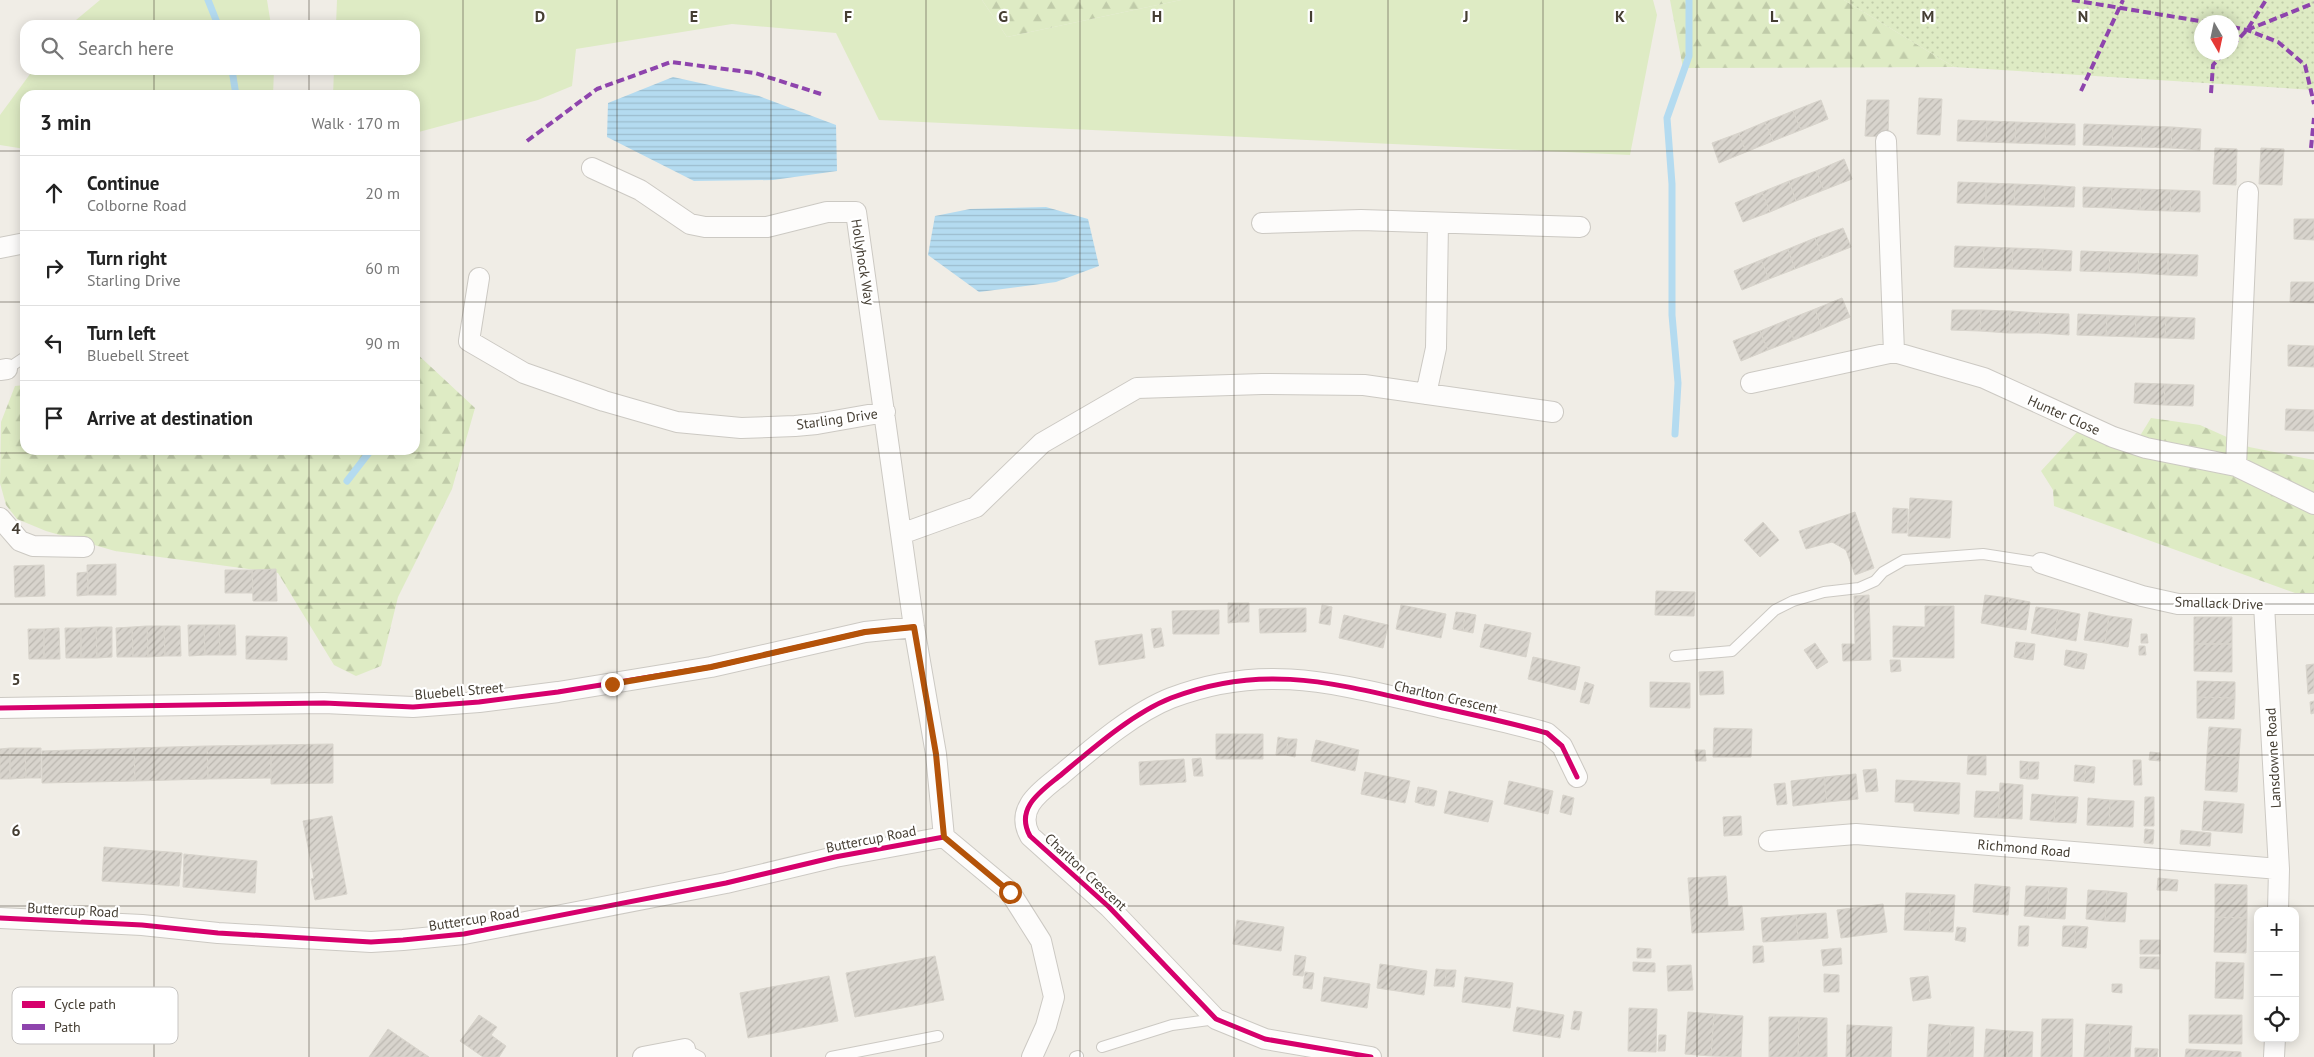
<!DOCTYPE html>
<meta charset="utf-8">
<style>
:root{--surface:#fff;--page:#f2f2f2;--text:#222;--muted:#767676;--line:#e0e0e0}
body{margin:0;font-family:"PT Sans",sans-serif;background:var(--page);color:var(--text)}
.controls{position:absolute;right:15px;bottom:15px;display:grid;overflow:hidden;border-radius:10px;box-shadow:0 2px 12px #0003}
.controls button{width:45px;height:45px;display:grid;place-items:center;padding:0;border:0;border-bottom:1px solid var(--line);background:var(--surface);color:var(--text);font:25px sans-serif}
.compass{position:absolute;left:2194px;top:15px;width:45px;height:45px;border-radius:50%;background:var(--surface);box-shadow:0 2px 12px #0003;rotate:171deg}
.stop{position:absolute;width:15px;height:15px;margin:-11px;border:4px solid #b45309;border-radius:50%;background:#fff}
.stop.end{background:#b45309;border-color:#fff;box-shadow:0 1px 5px #0008}
.list{margin:0;padding:0;list-style:none}
h2{display:flex;justify-content:space-between;align-items:center;height:65px;margin:0;padding:0 20px;font-size:21px}
h2 small{font-size:16px;font-weight:400;color:var(--muted)}
.list li{display:grid;grid-template-columns:32px 1fr auto;gap:15px;align-items:center;box-sizing:border-box;height:75px;padding:0 20px;border-top:1px solid var(--line)}
.list b{display:block;font-size:19px;white-space:nowrap}
.list p{margin:0;font-size:16px;white-space:nowrap;color:var(--muted)}
.list em{font-size:16px;font-style:normal;color:var(--muted)}
.icon{flex:none;width:28px;height:28px;fill:none;stroke:currentColor;stroke-width:2;stroke-linecap:round;stroke-linejoin:round}
.map{position:relative;flex:none;width:2314px;height:1057px;overflow:hidden}
.search{position:absolute;background:var(--surface);box-shadow:0 2px 12px #0003;left:20px;top:20px;width:400px;height:55px;display:flex;align-items:center;gap:12px;box-sizing:border-box;padding:0 18px;border-radius:15px;color:var(--muted);font-size:19px}
.panel{position:absolute;background:var(--surface);box-shadow:0 2px 12px #0003;left:20px;top:90px;width:400px;height:365px;border-radius:15px}
.map>svg:first-child{display:block}
.grass{fill:#deebc4}
.forest{fill:url(#forest-firs)}
.park{fill:url(#park-dots);fill-rule:evenodd}
.water{fill:url(#water-rules)}
.lines{fill:none;stroke-linecap:round;stroke-linejoin:round}
.stream{stroke:#b4dbf0;stroke-width:7}
.building{fill:url(#building-hatch);stroke:#d8d4cc}
.lane-casing{stroke:#ccc9c3;stroke-width:12}
.street-casing{stroke:#ccc9c3;stroke-width:22}
.lane{stroke:#fdfcfb;stroke-width:10}
.street{stroke:#fdfcfb;stroke-width:20}
.quiet{stroke:#8e44ad;stroke-width:4;stroke-dasharray:8 4;stroke-linecap:butt}
.cycleway-casing{stroke:#fff;stroke-width:8}
.cycleway{stroke:#d6006c;stroke-width:5}
.route{stroke:#b45309;stroke-width:6}
.grid{fill:none;stroke:#453e33;stroke-width:1;stroke-opacity:0.55}
.labels{text-anchor:middle;stroke-width:4.5;stroke-linejoin:round;paint-order:stroke}
.street-label{font-size:14px;fill:#453e33;stroke:#fff}
.key{fill:#fff;stroke:#c7c5c2;stroke-width:1}
.key-label{font-size:14px;fill:#453e33}
.grid-label{font-size:16px;text-anchor:middle;font-weight:bold;fill:#453e33;stroke:#fff;stroke-width:4.5;stroke-linejoin:round;paint-order:stroke}
</style>
<div class="map">
<svg width="2314" height="1057" viewBox="0 0 2314 1057">
<defs>
<pattern id="forest-firs" width="22" height="20" patternUnits="userSpaceOnUse" patternTransform="scale(1.25)"><rect width="22" height="20" fill="#deebc4"/><path d="M5 1l3.5 6h-7zM16 11l3.5 6h-7z" fill="#c0cba9"/></pattern>
<pattern id="park-dots" width="8" height="8" patternUnits="userSpaceOnUse" patternTransform="scale(1.25)"><rect width="8" height="8" fill="#deebc4"/><path d="M2 2h.1M6 6h.1" fill="none" stroke="#c0cba9" stroke-width="1.8" stroke-linecap="round"/></pattern>
<pattern id="water-rules" width="6" height="5" patternUnits="userSpaceOnUse" patternTransform="scale(1.25)"><rect width="6" height="5" fill="#b4dbf0"/><path d="M0 2.5h6" fill="none" stroke="#9cbdce"/></pattern>
<pattern id="building-hatch" width="6" height="6" patternUnits="userSpaceOnUse" patternTransform="scale(1.25)"><rect width="6" height="6" fill="#d8d4cd"/><path d="M-1 1l2-2M0 6l6-6M5 7l2-2" fill="none" stroke="#bbb7b0"/></pattern>
</defs>
<rect width="100%" height="100%" fill="#f0ede6"/>
<path class="grass" d="M100,0H267L271,25H70Z
M337,0H982L1007,37L1181,0H1653L1657,15L1630,155L879,120L836,33L732,24L576,49L572,86L538,100L415,133V95H333L334,70H415V25H336Z
M33,70H274L273,95H25V149L0,145V115Z"/>
<path class="forest" d="M982,0H1181L1007,37Z
M1670,0H1844L1954,67L1683,68Z
M415,352L475,408L452,489L398,597L381,666L356,676L334,665L278,573L115,551L46,531L17,519L6,505L0,483L1,422L15,386L25,385V450H415Z
M2151,418L2200,425L2249,447L2314,460V593H2295L2054,506L2053,490L2041,471L2077,432L2130,452Z"/>
<path class="park" d="M1844,0H2314V90L1954,67ZM2202,22H2232V52H2202Z"/>
<path class="water" d="M673,77L759,96L836,125L837,171L773,180L694,181L607,137L608,103Z
M1046,207L1088,219L1099,266L1056,282L979,292L928,255L935,216L970,209Z"/>
<g class="lines">
<path class="stream" d="M208,0L218,25
M232,70L236,95
M1675,434L1678,383L1672,315V184L1667,118L1689,56V0
M347,481L371,450"/>
</g>
<path class="building" d="M1919,98L1942,99L1940,135L1917,134Z
M1821,100L1828,119L1801,130L1793,111Z
M1867,100H1889L1888,137L1865,136Z
M1793,111L1801,130L1773,141L1765,122Z
M1958,120L1987,121L1986,142L1957,141Z
M1987,121L2016,122L2015,143L1986,142Z
M1765,122L1773,141L1746,152L1739,133Z
M2016,122L2046,123L2045,144L2015,143Z
M2046,123L2075,124V145L2045,144Z
M2084,124L2113,125L2112,146L2083,145Z
M2113,125L2142,126L2141,147L2112,146Z
M2142,126L2172,127L2171,148L2141,147Z
M2172,127L2201,129L2200,150L2171,148Z
M1739,133L1746,152L1719,163L1712,143Z
M2215,148L2237,149L2236,185L2213,184Z
M2261,148L2284,149L2282,185L2259,184Z
M1844,159L1852,179L1824,190L1816,171Z
M1816,171L1824,190L1796,201L1789,181Z
M1789,181L1796,201L1770,212L1762,192Z
M1958,182L1986,183V204L1957,203Z
M1986,183L2015,184L2014,205L1986,204Z
M2015,184L2045,185L2044,206L2014,205Z
M2045,185L2075,187L2074,207L2044,206Z
M2083,187L2112,188L2111,208L2083,207Z
M2112,188L2141,189L2140,210L2111,208Z
M2141,189L2171,190L2170,211L2140,210Z
M2171,190L2200,191V212L2170,211Z
M1762,192L1770,212L1743,222L1735,203Z
M2294,219H2314V240L2294,239Z
M1843,228L1851,247L1823,258L1815,238Z
M1815,238L1823,258L1795,269L1788,249Z
M1955,246L1984,247L1983,268L1954,267Z
M1984,247L2013,248L2012,269L1983,268Z
M2013,248L2043,249L2042,270L2012,269Z
M1788,249L1795,269L1769,279L1761,260Z
M2043,249L2072,251L2071,271L2042,270Z
M2081,251L2110,252L2109,272L2080,271Z
M2110,252L2139,253L2138,273L2109,272Z
M2139,253L2168,254V275L2138,273Z
M2168,254L2198,255L2197,276L2168,275Z
M1761,260L1769,279L1742,290L1734,271Z
M2291,282H2314V303L2290,302Z
M1842,298L1850,317L1822,329L1815,309Z
M1815,309L1822,329L1794,340L1787,320Z
M1952,310H1981L1980,331L1951,330Z
M1981,310L2010,311L2009,333L1980,331Z
M2010,311L2040,313L2039,333H2009Z
M2040,313L2069,314V335L2039,333Z
M2078,314L2107,315L2106,336L2077,335Z
M2107,315L2136,316L2135,337L2106,336Z
M2136,316L2166,317L2165,338L2135,337Z
M2166,317L2195,318L2194,339L2165,338Z
M1787,320L1794,340L1768,350L1760,331Z
M1760,331L1768,350L1741,361L1733,341Z
M2288,345L2314,346V367L2288,366Z
M2135,383L2165,384L2164,405L2134,403Z
M2165,384L2194,385L2193,406L2164,405Z
M2286,409L2314,410V431L2285,430Z
M1910,498L1952,501L1950,538L1908,536Z
M1893,508L1908,509L1907,533H1892Z
M1855,512L1874,568L1855,575L1846,550L1832,542L1806,549L1799,531Z
M1763,522L1779,540L1760,557L1744,540Z
M116,564V595H88L87,565Z
M44,565L45,596L15,597L14,566Z
M276,569L277,601H253L252,570Z
M225,570H252L253,593H225Z
M88,572V595L77,596V573Z
M1656,591L1695,592L1694,616L1655,615Z
M1869,595L1871,660L1843,661L1842,644H1855L1854,596Z
M1985,595L2009,598L2005,627L1981,623Z
M2009,598L2030,602L2026,630L2005,627Z
M1228,603H1238L1239,622L1228,623Z
M1238,603H1249V622H1239Z
M1322,605L1332,607L1330,625L1319,623Z
M1401,605L1446,614L1441,638L1396,629Z
M1925,606H1954V658L1893,657V626L1925,627Z
M2036,607L2059,610L2054,637L2031,633Z
M1306,608V632L1260,633L1259,609Z
M1219,610V634H1173L1172,611Z
M2059,610L2080,614L2076,641L2054,637Z
M1456,612L1465,613L1463,631L1453,629Z
M2089,612L2109,616L2105,643L2084,640Z
M1465,613L1476,615L1473,633L1463,631Z
M1344,615L1388,625L1383,648L1339,638Z
M2109,616L2132,619L2128,647L2105,643Z
M2194,617H2232V644H2194Z
M1485,624L1531,633L1526,657L1480,647Z
M188,625H204L205,655L189,656Z
M204,625H219L220,655H205Z
M219,625H235L236,655H220Z
M147,626L148,657H133L132,627Z
M147,626H164L165,656L148,657Z
M164,626H180L181,656H165Z
M96,627L97,658H81V628Z
M96,627H112V657L97,658Z
M132,627L133,657H117L116,628Z
M59,628L60,659H44V629Z
M65,628H81V658H66Z
M1161,628L1164,646L1154,648L1151,629Z
M28,629H44V659H29Z
M1142,634L1145,658L1099,665L1095,641Z
M2141,634H2147L2148,643H2141Z
M246,636L287,637V660L246,659Z
M2016,642L2026,643L2024,659L2014,657Z
M1815,643L1828,662L1817,669L1804,650Z
M2026,643L2035,644L2033,660L2024,659Z
M2194,644H2232V672L2194,671Z
M2139,646H2145L2146,655H2139Z
M2066,650L2078,652L2075,668L2064,665Z
M2078,652L2087,654L2084,669L2075,668Z
M1533,657L1580,667L1575,690L1528,679Z
M1890,660H1900L1901,671L1891,672Z
M2314,664V693L2308,694L2306,665Z
M1723,671L1724,694L1700,695L1699,672Z
M2197,681L2235,682V698L2197,697Z
M1585,682L1594,685L1589,704L1580,702Z
M1650,682L1690,683V708L1650,707Z
M2197,697L2235,698L2234,719L2197,718Z
M2314,701V713L2311,714L2310,702Z
M2209,727L2241,729L2239,757L2207,755Z
M1714,728L1752,729L1751,757H1713Z
M1216,734H1263V759H1216Z
M1278,737L1288,739L1286,755H1276Z
M1288,739H1297L1295,757L1286,755Z
M1316,740L1359,750L1355,771L1311,761Z
M333,744V783L271,784V745Z
M271,745V778L208,779L207,746Z
M207,746L208,779L135,781L134,748Z
M10,748H25L26,778L10,779Z
M10,748V779H0V749Z
M25,748H41V778H26Z
M134,748L135,781L42,783V751Z
M1695,750H1705L1706,761H1696Z
M2150,752L2160,753V761L2149,760Z
M2207,755L2239,757L2237,792L2205,790Z
M1968,756H1986V775L1967,774Z
M1201,758L1203,776H1194L1192,759Z
M1184,759L1186,782L1140,785L1139,762Z
M2133,760H2141L2142,785H2134Z
M2020,761L2029,762L2028,779L2020,778Z
M2029,762H2039L2038,779H2028Z
M2075,765L2086,766L2084,782L2074,781Z
M2086,766L2095,767L2094,783L2084,782Z
M1876,769L1878,791L1866,792L1863,770Z
M1365,772L1410,781L1405,803L1361,794Z
M1856,774L1858,799L1827,802L1824,777Z
M1824,777L1827,802L1793,806L1791,781Z
M1896,780L1960,783L1959,814L1914,811V803L1895,802Z
M1509,781L1553,791L1548,814L1504,804Z
M1785,783L1787,804L1777,805L1774,784Z
M2000,783L2023,785L2022,819L1998,818Z
M1418,787L1429,789L1425,805L1415,802Z
M1429,789L1437,791L1434,806L1425,805Z
M1449,791L1493,801L1488,822L1444,813Z
M1976,791L2000,792L1998,818L1974,817Z
M2032,794L2056,796L2054,822L2030,820Z
M1563,795L1574,798L1571,815L1560,812Z
M2056,796L2078,797L2076,823L2054,822Z
M2145,797H2154V826H2144Z
M2088,798L2110,800L2109,826L2087,825Z
M2110,800L2134,801L2133,827L2109,826Z
M2204,801L2244,804L2242,833L2202,830Z
M332,816L347,894L315,900L311,879L314,878L303,821Z
M1741,816L1742,835L1724,836L1723,817Z
M2145,829L2154,830L2153,844L2144,843Z
M2181,830L2211,833L2210,846L2180,844Z
M104,847L182,853L179,886L102,881Z
M184,854L257,861L255,893L183,887Z
M1726,876L1728,907L1742,906L1744,930L1692,933L1688,878Z
M2158,878L2178,880L2177,891L2157,890Z
M1975,884L2010,887L2008,915L1973,912Z
M2215,884L2247,885V918L2215,917Z
M2026,886L2049,887L2047,918L2024,916Z
M2049,887L2067,888L2065,919L2047,918Z
M2088,890L2107,891L2105,921L2086,919Z
M2107,891L2127,893L2125,922L2105,921Z
M1906,893L1931,894L1929,931L1904,930Z
M1931,894L1955,895L1953,932L1929,931Z
M1883,904L1887,932L1841,938L1837,910Z
M1826,913L1828,938L1798,940L1796,915Z
M1796,915L1798,940L1763,942L1761,918Z
M2215,917L2247,918L2246,953L2214,952Z
M1237,920L1284,927L1281,951L1233,944Z
M2019,926H2029L2028,946H2018Z
M2063,926H2076L2074,947L2062,946Z
M2076,926L2088,927L2086,948L2074,947Z
M1957,927L1966,928L1965,942L1955,940Z
M2140,940H2160V954H2140Z
M1753,946H1763L1764,962L1753,963Z
M1637,948L1651,949V958H1637Z
M1841,948L1842,964L1823,966L1821,950Z
M1295,955L1306,957L1303,976L1293,975Z
M935,956L944,1000L855,1017L846,973Z
M2140,957H2159V969L2140,968Z
M1633,962L1655,963V972L1633,971Z
M2216,962L2244,963L2243,999L2215,998Z
M1380,964L1427,971L1424,995L1377,988Z
M1691,965L1693,990L1668,991L1667,966Z
M1436,969L1446,970L1445,986H1434Z
M1446,970H1456L1454,987L1445,986Z
M1305,972L1314,973L1312,989L1303,988Z
M1824,974L1839,975V992H1824Z
M829,976L838,1021L748,1038L740,993Z
M1928,976L1931,998L1913,1001L1910,978Z
M1324,977L1370,984L1367,1008L1321,1001Z
M1465,977L1513,983L1510,1008L1462,1002Z
M2112,984H2122V993L2112,992Z
M1517,1007L1564,1015L1560,1038L1513,1031Z
M1629,1008L1657,1009L1656,1052L1628,1051Z
M1574,1011L1582,1012L1579,1030L1571,1029Z
M1688,1012L1714,1014L1711,1056L1685,1054Z
M1714,1014L1743,1016L1741,1057L1711,1056Z
M479,1015L497,1027L491,1035L506,1046L499,1057H483L460,1041Z
M2189,1015H2242V1044L2189,1043Z
M1769,1017H1799L1798,1057H1769Z
M1799,1017L1827,1018V1057H1798Z
M2042,1019H2073L2072,1057H2041Z
M1929,1024L1951,1026L1949,1057H1927Z
M2086,1024L2110,1025L2109,1057H2084Z
M1847,1025L1892,1027L1891,1057H1846Z
M2110,1025L2132,1026L2130,1057H2109Z
M1951,1026L1974,1027L1973,1057H1949Z
M388,1029L429,1057H369Z
M1986,1029L2009,1031L2007,1057H1984Z
M2009,1031L2033,1032L2032,1057H2007Z
M1659,1035H1666L1665,1051H1658Z
M2135,1048L2158,1049L2157,1057H2135Z
M2186,1049L2241,1052V1057H2185Z"/>
<g class="lines">
<defs>
<path id="lane" d="M7,369L25,357
M1675,656L1732,651L1775,610L1793,601L1824,592L1859,588L1875,581L1883,572L1904,560L1983,554L2041,563
M1102,1047L1172,1025L1216,1019
M685,1049L700,1057
M831,1057L938,1036
M1075,1057L1078,1056"/>
<path id="street" d="M1886,141L1894,352
M592,168L640,190L690,224L705,227H767L827,212H856L914,627L936,754L944,837
M1262,223L1361,220L1580,227
M0,248L25,243
M479,278L469,341L524,373L604,401L677,422L741,428L795,426L817,424L885,412
M0,370L7,369
M1751,383L1894,352L1984,378L2113,437L2146,448L2236,466L2314,504
M1426,394L1436,348L1438,223
M2236,466L2248,192
M0,518L20,541L33,546L84,547
M901,534L976,507L1042,443L1137,388L1262,384L1364,385L1553,412
M2041,563L2142,596L2178,604H2314
M2264,605L2279,869L2278,911
M0,708L324,703L413,707L479,702L558,692L711,667L865,632L914,627
M944,837L1010,892L1041,941L1054,997L1046,1026L1032,1057
M1769,841L1856,834L2279,869
M0,918L142,925L218,933L371,942L403,940L464,934L726,883L835,857L944,837
M643,1057L685,1049
M1371,1057L1265,1039L1216,1019L1109,907L1030,836C1014,807 1043,790 1062,774C1093,748 1133,713 1171,698C1264,662 1337,684 1430,705C1469,714 1509,722 1547,733L1562,746L1577,777
M2274,1057L2275,1038"/>
</defs>
<use href="#lane" class="lane-casing"/>
<use href="#street" class="street-casing"/>
<use href="#lane" class="lane"/>
<use href="#street" class="street"/>
<path class="quiet" d="M2072,0L2206,22
M2232,27L2247,30L2278,42L2305,65L2314,104
M2247,30L2314,3
M2232,46L2247,30L2266,0
M2081,91L2123,0
M2211,93L2213,65L2225,52
M527,141L597,89L671,62L755,73L821,94
M2311,148L2314,118"/>
<defs>
<path id="cycleway" d="M0,708L324,703L413,707L479,702L558,692L711,667L865,632L914,627
M0,918L142,925L218,933L371,942L403,940L464,934L726,883L835,857L944,837
M1371,1057L1265,1039L1216,1019L1109,907L1030,836C1014,807 1043,790 1062,774C1093,748 1133,713 1171,698C1264,662 1337,684 1430,705C1469,714 1509,722 1547,733L1562,746L1577,777"/>
</defs>
<use href="#cycleway" class="cycleway-casing"/>
<use href="#cycleway" class="cycleway"/>
</g>
<g class="lines">
<path class="route" d="M612,684L711,667L865,632L914,627L936,754L944,837L1010,892"/>
</g>
<path class="grid" d="M154,0V25M309,0V25M463,0V1057M617,0V1057M771,0V1057M926,0V1057M1080,0V1057M1234,0V1057M1388,0V1057M1543,0V1057M1697,0V1057M1851,0V1057M2005,0V1057M2160,0V1057M154,70V95M309,70V95M0,151H25M415,151H2314M0,302H25M415,302H2314M154,450V1057M309,450V1057M0,453H2314M0,604H2314M0,755H2314M0,906H2314"/>
<g class="labels">
<g class="street-label">
<text transform="translate(863 262) rotate(81)" y="5">Hollyhock Way</text>
<text transform="translate(2064 415) rotate(24)" y="5">Hunter Close</text>
<text transform="translate(837 419) rotate(-8)" y="5">Starling Drive</text>
<text transform="translate(2219 603) rotate(2)" y="5">Smallack Drive</text>
<text transform="translate(459 691) rotate(-5)" y="5">Bluebell Street</text>
<text transform="translate(1446 697) rotate(13)" y="5">Charlton Crescent</text>
<text transform="translate(2273 758) rotate(-93)" y="5">Lansdowne Road</text>
<text transform="translate(871 839) rotate(-11)" y="5">Buttercup Road</text>
<text transform="translate(2024 848) rotate(5)" y="5">Richmond Road</text>
<text transform="translate(1086 872) rotate(43)" y="5">Charlton Crescent</text>
<text transform="translate(73 910) rotate(3)" y="5">Buttercup Road</text>
<text transform="translate(474 919) rotate(-9)" y="5">Buttercup Road</text>
</g>
</g>
<rect x="12" y="987" width="166" height="57" rx="8" class="key"/>
<rect x="22" y="1001" width="23" height="7" fill="#d6006c"/>
<rect x="22" y="1024" width="23" height="6" fill="#8e44ad"/>
<g class="key-label">
<text x="54" y="1009">Cycle path</text>
<text x="54" y="1032">Path</text>
</g>
<g class="grid-label">
<text x="540" y="22">D</text>
<text x="694" y="22">E</text>
<text x="848" y="22">F</text>
<text x="1003" y="22">G</text>
<text x="1157" y="22">H</text>
<text x="1311" y="22">I</text>
<text x="1466" y="22">J</text>
<text x="1620" y="22">K</text>
<text x="1774" y="22">L</text>
<text x="1928" y="22">M</text>
<text x="2083" y="22">N</text>
<text x="16" y="534">4</text>
<text x="16" y="685">5</text>
<text x="16" y="836">6</text>
</g>
</svg>
<div class="controls">
<button>+</button>
<button>−</button>
<button><svg class="icon" aria-label="locate" viewBox="0 0 24 24"><circle cx="12" cy="12" r="6"/><path d="M12 2v4M12 18v4M2 12h4M18 12h4"/></svg></button>
</div>
<svg class="compass" viewBox="-18 -18 36 36"><path d="M0-13l5 13h-10z" fill="#e53935"/><path d="M0 13l5-13h-10z" fill="#767676"/></svg>
<div class="stop" style="left:1010px;top:892px"></div>
<div class="stop end" style="left:612px;top:684px"></div>
<div class="search"><svg class="icon" aria-label="search" viewBox="0 0 24 24"><circle cx="10" cy="10" r="6"/><path d="M15 15l6 6"/></svg>Search here</div>
<section class="panel">
<h2>3 min<small>Walk · 170 m</small></h2>
<ul class="list">
<li><svg class="icon" aria-label="ahead" viewBox="0 0 24 24"><path d="M12 20V5M6 11l6-6 6 6"/></svg><div><b>Continue</b><p>Colborne Road</p></div><em>20 m</em></li>
<li><svg class="icon" aria-label="right" viewBox="0 0 24 24"><path d="M7 20v-9h11M14 6l5 5-5 5"/></svg><div><b>Turn right</b><p>Starling Drive</p></div><em>60 m</em></li>
<li><svg class="icon" aria-label="left" viewBox="0 0 24 24"><path d="M17 20v-9H6M10 6l-5 5 5 5"/></svg><div><b>Turn left</b><p>Bluebell Street</p></div><em>90 m</em></li>
<li><svg class="icon" aria-label="arrive" viewBox="0 0 24 24"><path d="M6 21V4h12l-3 4 3 4H6"/></svg><div><b>Arrive at destination</b></div></li>
</ul>
</section>
</div>
